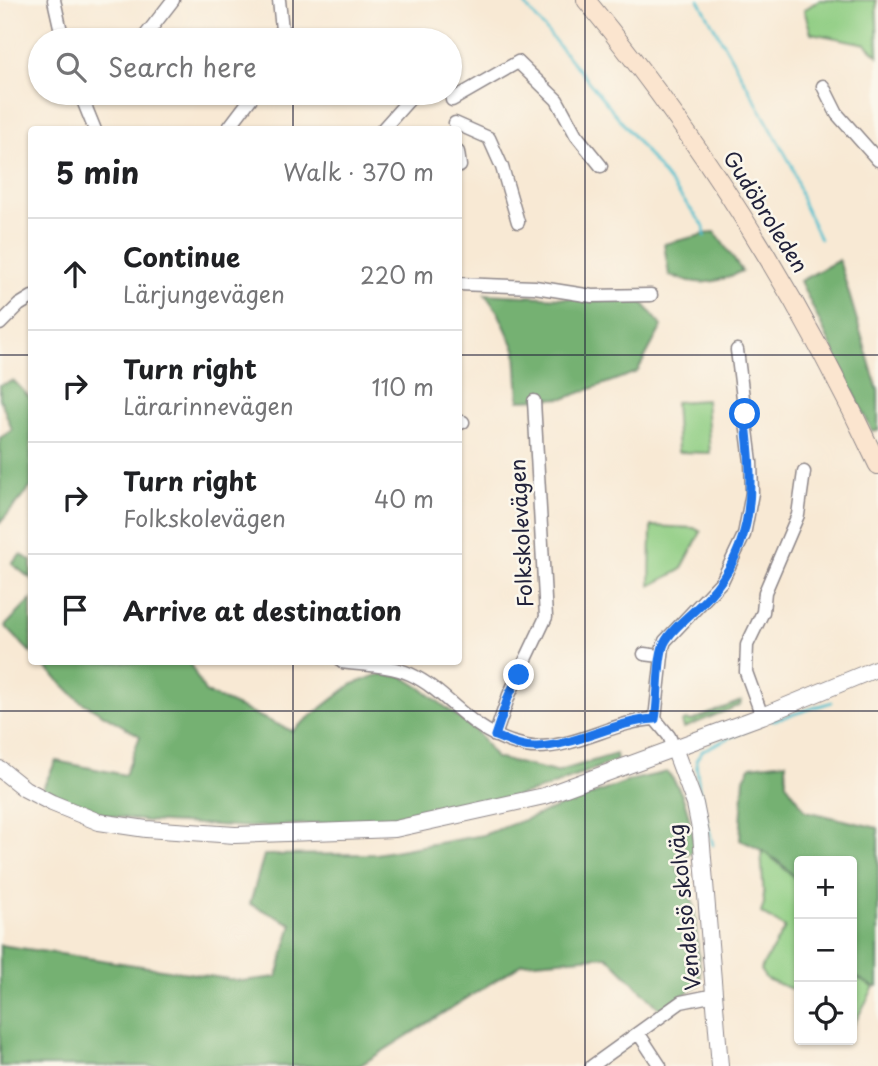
<!DOCTYPE html>
<meta charset="utf-8">
<style>
:root{--surface:#fff;--page:#f2f2f2;--text:#202124;--muted:#757577;--line:#e0e0e0}
body{margin:0;font-family:"Playpen Sans",sans-serif;background:var(--page);color:var(--text)}
.controls{position:absolute;right:21px;bottom:21px;display:grid;overflow:hidden;border-radius:7px;box-shadow:0 2px 5px #0004}
.controls button{width:63px;height:63px;display:grid;place-items:center;padding:0;border:0;border-bottom:2px solid var(--line);background:var(--surface);color:var(--text);font:35px sans-serif}
.stop{position:absolute;width:21px;height:21px;margin:-16px;border:5px solid #1a73e8;border-radius:50%;background:#fff}
.stop.end{background:#1a73e8;border-color:#fff;box-shadow:0 2px 7px #0008}
.list{margin:0;padding:0;list-style:none}
h2{display:flex;justify-content:space-between;align-items:center;height:91px;margin:0;padding:0 28px;font-size:30px}
h2 small{font-size:23px;font-weight:400;color:var(--muted)}
.list li{display:grid;grid-template-columns:46px 1fr auto;gap:21px;align-items:center;box-sizing:border-box;height:112px;padding:0 28px;border-top:2px solid var(--line)}
.list b{display:block;font-size:26px;white-space:nowrap}
.list p{margin:0;font-size:23px;white-space:nowrap;color:var(--muted)}
.list em{font-size:23px;font-style:normal;color:var(--muted)}
.icon{flex:none;width:38px;height:38px;fill:none;stroke:currentColor;stroke-width:2;stroke-linecap:round;stroke-linejoin:round}
.map{position:relative;flex:none;width:878px;height:1066px;overflow:hidden}
.search{position:absolute;background:var(--surface);box-shadow:0 2px 5px #0004;left:28px;top:28px;width:434px;height:77px;display:flex;align-items:center;gap:18px;box-sizing:border-box;padding:0 24px;border-radius:38px;color:var(--muted);font-size:26px}
.panel{position:absolute;background:var(--surface);box-shadow:0 2px 5px #0004;left:28px;top:126px;width:434px;height:539px;border-radius:7px}
.map>svg:first-child{display:block}
.green{fill:#91ce84;stroke:#5a7860;stroke-width:2}
.forest{fill:#74b172;stroke:#4b6a56;stroke-width:2}
.lines{fill:none;stroke-linecap:round;stroke-linejoin:round}
.stream{stroke:#54c0cf;stroke-width:2.5}
.minor-casing{stroke:#8d8688;stroke-width:15}
.tertiary-casing{stroke:#8d8688;stroke-width:18}
.secondary-casing{stroke:#8d8688;stroke-width:20}
.minor{stroke:#fff;stroke-width:12}
.tertiary{stroke:#fff;stroke-width:16}
.secondary{stroke:#fbe5cf;stroke-width:18}
.route{stroke:#1a73e8;stroke-width:9}
.grid{fill:none;stroke:#22223b;stroke-width:2;stroke-opacity:0.55}
.labels{text-anchor:middle;stroke-width:5;stroke-linejoin:round;paint-order:stroke}
.street-label{font-size:21px;fill:#22223b;stroke:#fbf7ec}
</style>
<div class="map">
<svg width="878" height="1066" viewBox="0 0 878 1066">
<rect width="100%" height="100%" fill="#fbf7ec"/>
<filter id="ink" filterUnits="userSpaceOnUse"><feTurbulence type="fractalNoise" baseFrequency=".0143" numOctaves="2"/><feDisplacementMap in="SourceGraphic" scale="14" xChannelSelector="R" yChannelSelector="G"/><feConvolveMatrix kernelMatrix="1 2 1 2 8 2 1 2 1" color-interpolation-filters="sRGB"/></filter>
<filter id="wash" filterUnits="userSpaceOnUse"><feTurbulence type="fractalNoise" baseFrequency=".00686" numOctaves="4" result="noise"/><feDisplacementMap in="SourceGraphic" scale="28" xChannelSelector="R" yChannelSelector="G"/><feGaussianBlur stdDeviation="1.57" result="paint"/><feColorMatrix in="noise" values="0 0 0 0 0 0 0 0 0 0 0 0 0 0 0 0 0 1.4 0 .05"/><feComposite in="paint" operator="in"/></filter>
<g filter="url(#wash)">
<rect width="100%" height="100%" fill="#f8e9d4"/>
<path class="green" d="M819,0H876L878,56L866,44L811,33L804,10Z
M706,400L710,453L678,452L675,402Z
M651,526L694,528L701,532L681,570L650,586Z
M741,701L740,705L684,728L682,722L685,720L691,721Z
M761,848L797,880L799,889V992L766,979L760,970L785,928L761,913L764,903Z
M852,975L874,987L853,1026L852,1025Z"/>
<path class="forest" d="M715,232L742,271C713,285 698,286 669,275L664,244Z
M839,260L878,391V430L872,431L800,281Z
M485,294L642,302L662,326L637,372L566,398L519,400L516,351L498,312Z
M14,381L31,399V487L0,523V438L12,430L0,398V385Z
M21,554L31,561V579L12,564Z
M31,600V653L5,626Z
M40,662H189L205,692L292,731L351,685L377,675L402,676L421,688L477,732L496,758L556,772L616,754L617,760L546,788L470,809L375,821L249,827L146,821L97,814L42,790L56,761L125,775L140,736L80,701Z
M786,762V783L806,811L878,828V986L874,987L852,975V861H799V889C794,867 760,848 740,840L744,778L751,766Z
M667,772C687,793 690,823 696,851L674,861L694,905L701,983L661,1010L607,956L523,963L359,1066H0V945L242,981L277,977L292,924L250,904L264,855L376,854L483,835L632,780Z"/>
<g class="lines">
<path class="stream" d="M521,0L622,122L704,226L705,236
M699,0L792,166L803,203L820,239
M772,721L832,702
M713,845L699,788L696,760L703,750L749,729"/>
</g>
</g>
<g filter="url(#ink)">
<g class="lines">
<defs>
<path id="minor" d="M54,0L63,40
M279,0L283,40
M142,40L173,0
M823,86L837,114L878,160
M80,93L95,130
M452,100L518,62L557,100L576,135L601,166
M455,123L489,138L502,167L518,222
M227,130L255,93
M382,130L415,93
M458,152L460,166
M458,284L535,287L592,296L651,295
M0,324L19,305L32,297
M458,424L463,422
M644,654L660,656
M342,662C363,665 390,665 410,674C447,691 466,727 511,742C519,744 528,748 537,747C578,747 615,721 655,719
M762,716L746,672L747,645L763,612L765,592L798,515L804,472
M495,736L509,695L546,617L534,401
M674,748L669,736L655,719L663,647L665,641L722,581L744,535L752,493L751,462L737,350
M639,1034L660,1066
M592,1066L681,1002L715,995"/>
<path id="tertiary" d="M674,748L695,804L701,834L720,1066
M0,769L25,789L52,803L99,822L146,829L235,835L395,829L544,796L762,716L878,668"/>
<path id="secondary" d="M586,0C703,142 800,298 878,465"/>
</defs>
<use href="#minor" class="minor-casing"/>
<use href="#tertiary" class="tertiary-casing"/>
<use href="#secondary" class="secondary-casing"/>
<use href="#minor" class="minor"/>
<use href="#tertiary" class="tertiary"/>
<use href="#secondary" class="secondary"/>
</g>
</g>
<g class="lines" filter="url(#ink)">
<path class="route" d="M519,675L509,695L495,736C508,741 523,748 537,747C578,745 615,721 655,719C659,699 657,660 664,644C671,628 696,611 708,597C758,543 753,482 745,414"/>
</g>
<path class="grid" d="M293,0V40M585,0V1066M293,93V130M0,355H32M458,355H878M293,662V1066M0,711H878"/>
<g class="labels">
<g class="street-label">
<text transform="translate(765 212) rotate(58)" y="7">Gudöbroleden</text>
<text transform="translate(522 533) rotate(-93)" y="7">Folkskolevägen</text>
<text transform="translate(685 907) rotate(-96)" y="7">Vendelsö skolväg</text>
</g>
</g>
</svg>
<div class="controls">
<button>+</button>
<button>−</button>
<button><svg class="icon" aria-label="locate" viewBox="0 0 24 24"><circle cx="12" cy="12" r="6"/><path d="M12 2v4M12 18v4M2 12h4M18 12h4"/></svg></button>
</div>
<div class="stop" style="left:745px;top:414px"></div>
<div class="stop end" style="left:519px;top:675px"></div>
<div class="search"><svg class="icon" aria-label="search" viewBox="0 0 24 24"><circle cx="10" cy="10" r="6"/><path d="M15 15l6 6"/></svg>Search here</div>
<section class="panel">
<h2>5 min<small>Walk · 370 m</small></h2>
<ul class="list">
<li><svg class="icon" aria-label="ahead" viewBox="0 0 24 24"><path d="M12 20V5M6 11l6-6 6 6"/></svg><div><b>Continue</b><p>Lärjungevägen</p></div><em>220 m</em></li>
<li><svg class="icon" aria-label="right" viewBox="0 0 24 24"><path d="M7 20v-9h11M14 6l5 5-5 5"/></svg><div><b>Turn right</b><p>Lärarinnevägen</p></div><em>110 m</em></li>
<li><svg class="icon" aria-label="right" viewBox="0 0 24 24"><path d="M7 20v-9h11M14 6l5 5-5 5"/></svg><div><b>Turn right</b><p>Folkskolevägen</p></div><em>40 m</em></li>
<li><svg class="icon" aria-label="arrive" viewBox="0 0 24 24"><path d="M6 21V4h12l-3 4 3 4H6"/></svg><div><b>Arrive at destination</b></div></li>
</ul>
</section>
</div>
